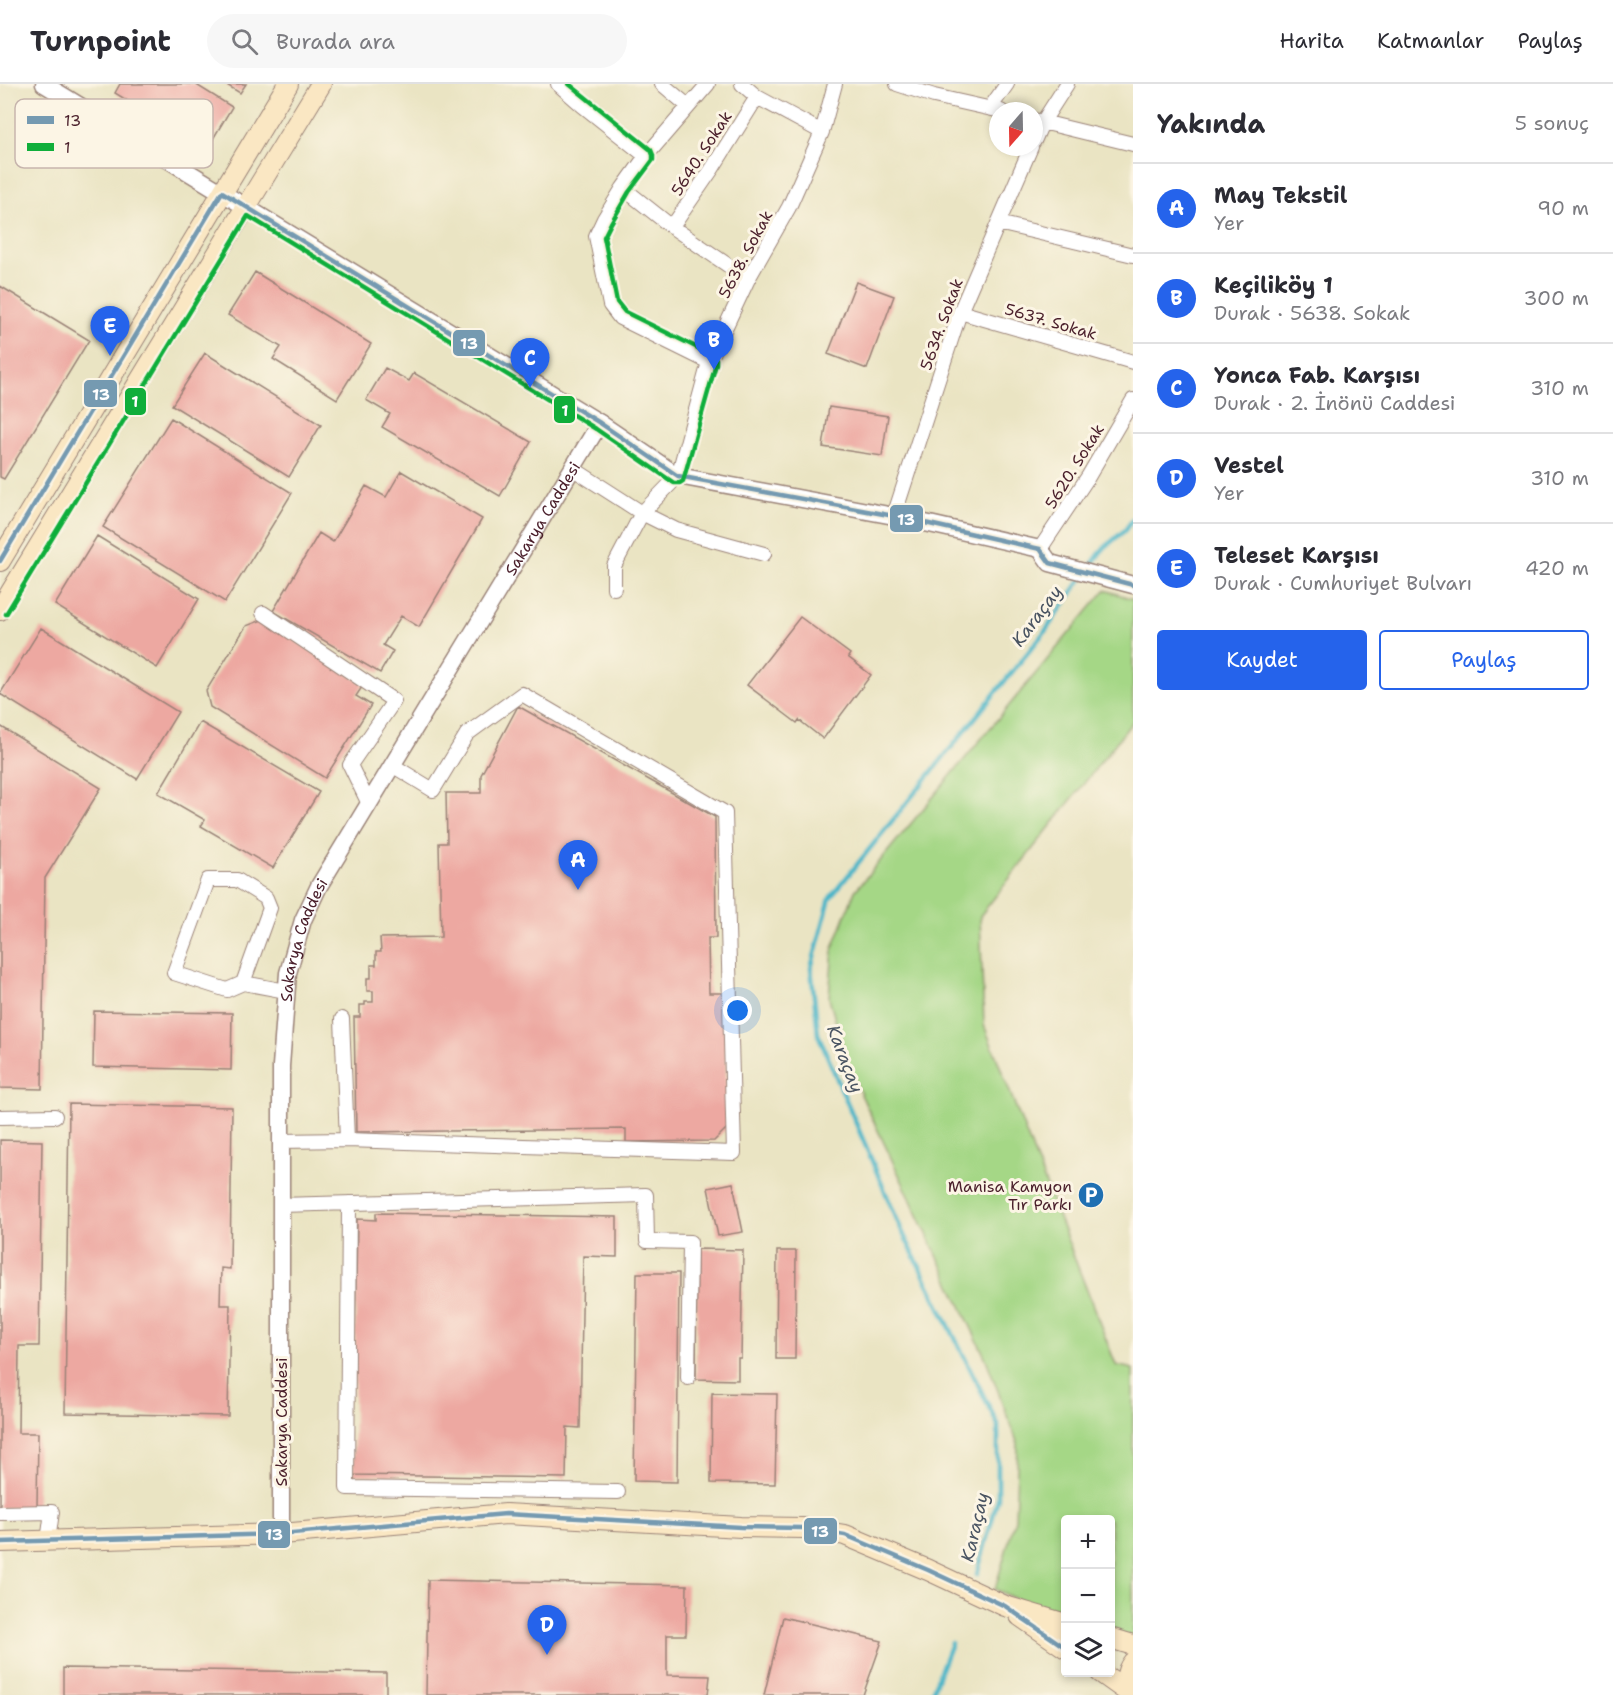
<!DOCTYPE html>
<html lang="tr">
<meta charset="utf-8">
<style>
:root{--surface:#fff;--page:#f7f7f7;--text:#2b2b33;--muted:#7c7c81;--line:#e1e1e2;--accent:#2563eb}
body{margin:0;font-family:"Shantell Sans",sans-serif;background:var(--page);color:var(--text)}
.controls{position:absolute;right:18px;bottom:18px;display:grid;overflow:hidden;border-radius:6px;box-shadow:0 3px 9px #0003}
.controls button{width:54px;height:54px;display:grid;place-items:center;padding:0;border:0;border-bottom:2px solid var(--line);background:var(--surface);color:var(--text);font:30px sans-serif}
.compass{position:absolute;left:989px;top:18px;width:54px;height:54px;border-radius:50%;background:var(--surface);box-shadow:0 3px 9px #0003;rotate:200deg}
.you{position:absolute;left:738px;top:927px;width:21px;height:21px;margin:-15px;border:4px solid #fff;border-radius:50%;background:#1a73e8;box-shadow:0 0 0 9px #1a73e833}
.badge{display:grid;place-items:center;width:39px;height:39px;border-radius:50%;background:var(--accent);color:#fff;font-size:20px;font-weight:700}
.pin{position:absolute;translate:-50% -50px;filter:drop-shadow(0 2px 3px #0008)}
.pin::after{content:'';position:absolute;top:32px;width:21px;height:18px;background:inherit;clip-path:polygon(0 0,100% 0,50% 100%)}
.list{margin:0;padding:0;list-style:none}
h2{display:flex;justify-content:space-between;align-items:center;height:78px;margin:0;padding:0 24px;font-size:26px}
h2 small{font-size:20px;font-weight:400;color:var(--muted)}
.list li{display:grid;grid-template-columns:39px 1fr auto;gap:18px;align-items:center;box-sizing:border-box;height:90px;padding:0 24px;border-top:2px solid var(--line)}
.list b{display:block;font-size:22px;white-space:nowrap}
.list p{margin:0;font-size:20px;white-space:nowrap;color:var(--muted)}
.list em{font-size:20px;font-style:normal;color:var(--muted)}
.actions{display:flex;gap:12px;padding:18px 24px}
.actions a{flex:1;padding:14px 0;border:2px solid var(--accent);border-radius:6px;text-align:center;font-size:21px;color:var(--accent)}
.actions .main{background:var(--accent);color:#fff}
.icon{flex:none;width:33px;height:33px;fill:none;stroke:currentColor;stroke-width:2;stroke-linecap:round;stroke-linejoin:round}
.map{position:relative;flex:none;width:1133px;height:1611px;overflow:hidden}
header{display:flex;align-items:center;gap:36px;box-sizing:border-box;height:84px;padding:0 30px;background:var(--surface);border-bottom:2px solid var(--line)}
header strong{font-size:28px}
nav{display:flex;gap:33px;margin-inline-start:auto;font-size:21px}
.search{width:420px;height:54px;background:var(--page);display:flex;align-items:center;gap:15px;box-sizing:border-box;padding:0 21px;border-radius:33px;color:var(--muted);font-size:22px}
main{display:flex}
aside{flex:1;background:var(--surface)}
.map>svg:first-child{display:block}
.green{fill:#a5d786;stroke:#787b58;stroke-width:1.5}
.lines{fill:none;stroke-linecap:round;stroke-linejoin:round}
.stream{stroke:#4ab5c8;stroke-width:4.5}
.building{fill:#eda8a1}
.minor-casing{stroke:#9a8277;stroke-width:16}
.tertiary-casing{stroke:#9a8277;stroke-width:19}
.secondary-casing{stroke:#9a8277;stroke-width:22}
.minor{stroke:#fff;stroke-width:14}
.tertiary{stroke:#fff;stroke-width:16}
.secondary{stroke:#fae7c3;stroke-width:20}
.bus-1-casing{stroke:#fcf5e5;stroke-width:9}
.bus-2-casing{stroke:#fcf5e5;stroke-width:9}
.bus-1{stroke:#759ab1;stroke-width:4.5}
.bus-2{stroke:#10ae3a;stroke-width:4.5}
.labels{text-anchor:middle;stroke-width:6;stroke-linejoin:round;paint-order:stroke}
.street-label{font-size:16px;fill:#4a1f2b;stroke:#fcf5e5}
.poi-label{font-size:16px;fill:#4a1f2b;stroke:#fcf5e5;text-anchor:end}
.water-label{font-size:18px;font-style:italic;fill:#4a5462;stroke:#fcf5e5}
.key{fill:#fcf5e5;stroke:#c7b5ad;stroke-width:1.5}
.key-label{font-size:16px;fill:#4a1f2b}
.line-badge{stroke:#fcf5e5;stroke-width:2}
.badge-label{font-size:16px;text-anchor:middle;font-weight:bold;fill:#fff}
</style>
<header>
<strong>Turnpoint</strong>
<div class="search"><svg class="icon" aria-label="search" viewBox="0 0 24 24"><circle cx="10" cy="10" r="6"/><path d="M15 15l6 6"/></svg>Burada ara</div>
<nav><a>Harita</a><a>Katmanlar</a><a>Paylaş</a></nav>
</header>
<main>
<div class="map">
<svg width="1133" height="1611" viewBox="0 0 1133 1611">
<rect width="100%" height="100%" fill="#fcf5e5"/>
<filter id="ink" filterUnits="userSpaceOnUse"><feTurbulence type="fractalNoise" baseFrequency=".0167" numOctaves="2"/><feDisplacementMap in="SourceGraphic" scale="12" xChannelSelector="R" yChannelSelector="G"/><feConvolveMatrix kernelMatrix="1 2 1 2 8 2 1 2 1" color-interpolation-filters="sRGB"/></filter>
<filter id="wash" filterUnits="userSpaceOnUse"><feTurbulence type="fractalNoise" baseFrequency=".008" numOctaves="4" result="noise"/><feDisplacementMap in="SourceGraphic" scale="24" xChannelSelector="R" yChannelSelector="G"/><feGaussianBlur stdDeviation="1.35" result="paint"/><feColorMatrix in="noise" values="0 0 0 0 0 0 0 0 0 0 0 0 0 0 0 0 0 1.4 0 .05"/><feComposite in="paint" operator="in"/></filter>
<g filter="url(#wash)">
<rect width="100%" height="100%" fill="#eae4c3"/>
<path class="green" d="M1105,506L1133,515V637L980,832L984,941L1116,1281L1133,1285V1554L1111,1550L1110,1436H1066L1065,1539L995,1505L1015,1436L1018,1360L986,1275L849,985L829,914L833,864L855,807Z"/>
<g class="lines">
<path class="stream" d="M1089,484L1103,465L1125,446L1133,435
M977,1490L998,1414V1341L901,1145L818,950L811,884L830,814L1046,546L1084,491
M931,1611L951,1559"/>
</g>
<g id="blocks">
<path class="building" d="M120,0H195L232,23L207,65L115,9Z
M225,0H246L240,9Z
M255,188L371,260L337,315L273,275L281,263L228,231Z
M856,198L894,212L867,285L828,270Z
M0,202L89,256L4,395L0,393Z
M205,269L321,341L289,393L172,321Z
M385,284L409,297L414,289L531,358L500,412L382,343L390,330L366,316Z
M829,323L888,332L882,372L823,363Z
M171,334L292,409L225,518L103,443Z
M401,387L482,435L419,543L401,532L383,561L393,567L380,589L273,527L319,449L333,458L366,402L386,413Z
M97,452L199,515L157,584L55,521Z
M800,533L850,570L848,573L871,591L823,655L799,636L797,639L747,601Z
M262,536L364,600L356,612L371,621L325,694L210,623L206,607L246,542Z
M41,544L178,628L137,695L0,610Z
M518,622L715,733L716,854H708L709,909H725L727,1044L714,1057L626,1058V1045L356,1048L354,933H360V921H365V918H373V907H367V894H371V881H376V868H381L380,854L441,853L439,759H447L446,709H481V691Z
M200,638L319,708L273,784L201,742L205,736L158,709Z
M0,642L101,704L45,794L42,1005L0,1004Z
M94,927L232,929L231,986L93,983Z
M69,1020L232,1023L230,1185L221,1184L220,1221H230L228,1332L65,1329Z
M0,1056L42,1057L39,1262H19L18,1349H38L37,1424H0Z
M733,1099L743,1148L718,1152L708,1104Z
M376,1129L617,1133V1173L583,1172L580,1344L567,1343L566,1394L353,1391L357,1135L376,1136Z
M697,1165L743,1166L741,1274H738V1296L696,1295Z
M777,1167H796L795,1275H776Z
M637,1189H679L677,1398L634,1397Z
M712,1309L777,1310L775,1400L711,1399Z
M428,1496L687,1501L686,1551H667V1591L710,1592L708,1611H426Z
M783,1533L882,1557L863,1611H764Z
M63,1584L386,1589V1611H63Z"/>
</g>
</g>
<g filter="url(#ink)">
<use href="#blocks" fill-opacity="0" stroke="#9a8277" stroke-width="1.5"/>
<g class="lines">
<defs>
<path id="minor" d="M558,0L582,21L646,72
M662,0L688,22
M708,0L646,72L623,104L604,135L596,152L610,221L620,234L709,278
M742,0L757,13L822,48
M897,0L934,12L1001,27
M990,24L1007,0
M1034,36L1133,60
M1034,57L1042,39L1067,0
M623,104L672,143L748,195
M998,139L1133,171
M672,143L712,85L757,13
M960,228L1133,278
M572,384L642,429L676,446L764,470
M894,432L960,228L1031,63
M1040,465L1088,393L1133,316
M614,504V482L642,429L678,392L709,278L748,195L789,123L822,48L835,0
M263,529L394,617L350,681L369,720
M243,899L270,824L266,814L237,796H208L174,889L227,906L243,899L286,907
M342,935L347,1056
M0,1033L55,1032
M280,1057L347,1056L734,1069L725,729L522,610L467,650L433,706L392,681
M349,1119L347,1404L618,1408
M280,1121L646,1111L647,1157L690,1158L688,1294
M0,1429L52,1428L48,1457"/>
<g id="tertiary">
<path d="M44,0L600,339L678,392L894,432L1040,465L1050,479L1133,501"/>
<path id="s1" d="M281,1450V982L288,889L303,836L319,802L600,339"/>
</g>
<path id="secondary" d="M0,477L288,0
M0,526L321,0
M0,1458L281,1450L506,1430L741,1443L803,1444L845,1451L928,1486L1005,1522L1066,1540
M1020,1532L1066,1564
M1110,1554L1133,1561
M1100,1588L1128,1608
M1130,1611C1125,1600 1125,1588 1133,1578"/>
</defs>
<use href="#minor" class="minor-casing"/>
<use href="#tertiary" class="tertiary-casing"/>
<use href="#secondary" class="secondary-casing"/>
<use href="#minor" class="minor"/>
<use href="#tertiary" class="tertiary"/>
<use href="#secondary" class="secondary"/>
<defs>
<path id="bus-1" d="M0,477L222,108L600,339L678,392L894,432L1040,465L1050,479L1133,501
M0,1458L281,1450L506,1430L741,1443L803,1444L845,1451L928,1486L1005,1522L1066,1564"/>
<path id="bus-2" d="M6,530L248,132L596,345L674,399H680L683,397L716,280V275L712,271L625,228L617,218L604,153L611,139L629,108L653,76V71L651,66L569,0"/>
</defs>
<use href="#bus-1" class="bus-1-casing"/>
<use href="#bus-2" class="bus-2-casing"/>
<use href="#bus-1" class="bus-1"/>
<use href="#bus-2" class="bus-2"/>
</g>
</g>
<defs>
<symbol id="parking-disc" viewBox="-11 -11 22 22"><circle r="9.5" fill="#1f6fb2" stroke="#fcf5e5"/><path d="M-3.5-5.5H1a3.5 3.5 0 0 1 0 7H-1V5.5H-3.5ZM-1-3.4V-.6H.8a1.4 1.4 0 0 0 0-2.8Z" fill="#fff"/></symbol>
</defs>
<g fill-rule="evenodd">
<use href="#parking-disc" x="1076" y="1096" width="30" height="30"/>
</g>
<g class="labels">
<g class="street-label">
<text transform="translate(701 69) rotate(-57)" y="6">5640. Sokak</text>
<text transform="translate(745 170) rotate(-62)" y="6">5638. Sokak</text>
<text transform="translate(1051 237) rotate(16)" y="6">5637. Sokak</text>
<text transform="translate(941 240) rotate(-70)" y="6">5634. Sokak</text>
<text transform="translate(1074 382) rotate(-58)" y="6">5620. Sokak</text>
<text dy="6" stroke="none"><textPath href="#s1" startOffset="1084">Sakarya Caddesi</textPath></text>
<text dy="6" stroke="none"><textPath href="#s1" startOffset="597">Sakarya Caddesi</textPath></text>
<text transform="translate(281 1338) rotate(-90)" y="6">Sakarya Caddesi</text>
</g>
<g class="poi-label">
<text x="1072" y="1108">Manisa Kamyon<tspan x="1072" dy="18">Tır Parkı</tspan></text>
</g>
<g class="water-label">
<text transform="translate(1037 532) rotate(-53)" y="6">Karaçay</text>
<text transform="translate(845 975) rotate(69)" y="6">Karaçay</text>
<text transform="translate(975 1443) rotate(-77)" y="6">Karaçay</text>
</g>
</g>
<rect x="15" y="15" width="198" height="69" rx="9" class="key"/>
<rect x="27" y="32" width="27" height="8" fill="#759ab1"/>
<rect x="27" y="59" width="27" height="8" fill="#10ae3a"/>
<g class="key-label">
<text x="64" y="42">13</text>
<text x="64" y="69">1</text>
</g>
<g class="line-badge">
<rect x="452" y="245" width="34" height="28" rx="6" fill="#759ab1"/>
<rect x="83" y="295" width="35" height="29" rx="6" fill="#759ab1"/>
<rect x="124" y="303" width="23" height="29" rx="6" fill="#10ae3a"/>
<rect x="553" y="311" width="23" height="29" rx="6" fill="#10ae3a"/>
<rect x="889" y="420" width="35" height="29" rx="6" fill="#759ab1"/>
<rect x="803" y="1433" width="35" height="28" rx="6" fill="#759ab1"/>
<rect x="257" y="1436" width="34" height="29" rx="6" fill="#759ab1"/>
</g>
<g class="badge-label">
<text x="469" y="265">13</text>
<text x="101" y="316">13</text>
<text x="135" y="323">1</text>
<text x="565" y="332">1</text>
<text x="906" y="441">13</text>
<text x="820" y="1453">13</text>
<text x="274" y="1456">13</text>
</g>
</svg>
<div class="controls">
<button>+</button>
<button>−</button>
<button><svg class="icon" aria-label="layers" viewBox="0 0 24 24"><path d="M12 4l9 5-9 5-9-5zM3 14l9 5 9-5"/></svg></button>
</div>
<svg class="compass" viewBox="-18 -18 36 36"><path d="M0-13l5 13h-10z" fill="#e53935"/><path d="M0 13l5-13h-10z" fill="#7c7c81"/></svg>
<div class="you"></div>
<div class="pin badge" style="left:578px;top:806px">A</div>
<div class="pin badge" style="left:714px;top:286px">B</div>
<div class="pin badge" style="left:530px;top:304px">C</div>
<div class="pin badge" style="left:547px;top:1571px">D</div>
<div class="pin badge" style="left:110px;top:272px">E</div>
</div>
<aside>
<h2>Yakında<small>5 sonuç</small></h2>
<ul class="list">
<li><span class="badge">A</span><div><b>May Tekstil</b><p>Yer</p></div><em>90 m</em></li>
<li><span class="badge">B</span><div><b>Keçiliköy 1</b><p>Durak · 5638. Sokak</p></div><em>300 m</em></li>
<li><span class="badge">C</span><div><b>Yonca Fab. Karşısı</b><p>Durak · 2. İnönü Caddesi</p></div><em>310 m</em></li>
<li><span class="badge">D</span><div><b>Vestel</b><p>Yer</p></div><em>310 m</em></li>
<li><span class="badge">E</span><div><b>Teleset Karşısı</b><p>Durak · Cumhuriyet Bulvarı</p></div><em>420 m</em></li>
</ul>
<div class="actions"><a class="main">Kaydet</a><a>Paylaş</a></div>
</aside>
</main>
